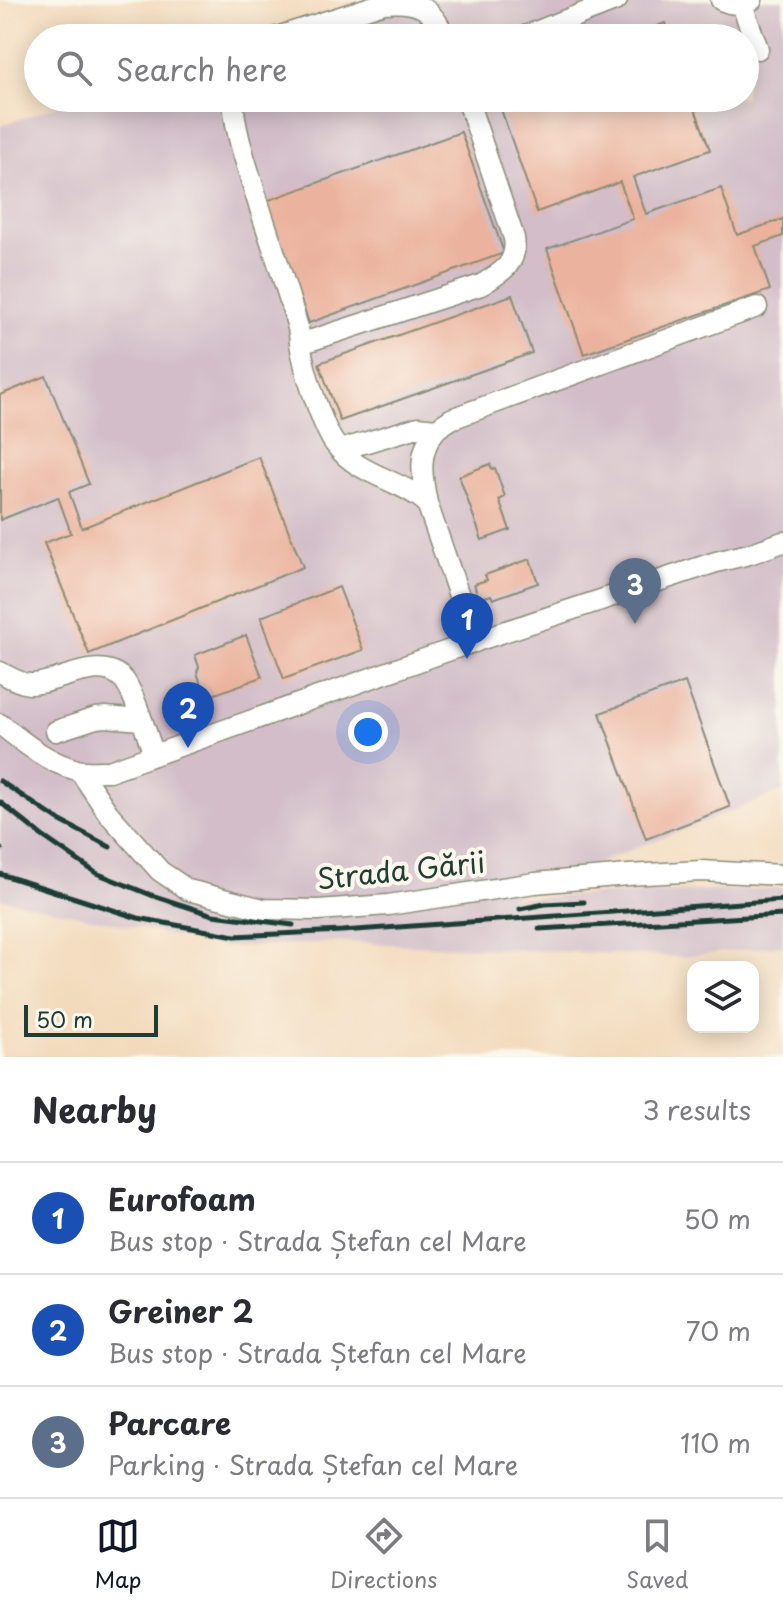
<!DOCTYPE html>
<meta charset="utf-8">
<style>
:root{--surface:#fff;--page:#f2f2f3;--text:#2b2b33;--muted:#7c7c81;--line:#e1e1e2;--accent:#111827}
body{margin:0;font-family:"Playpen Sans",sans-serif;background:var(--page);color:var(--text)}
.controls{position:absolute;right:24px;bottom:24px;display:grid;overflow:hidden;border-radius:16px;box-shadow:0 4px 20px #0003}
.controls button{width:72px;height:72px;display:grid;place-items:center;padding:0;border:0;border-bottom:2px solid var(--line);background:var(--surface);color:var(--text);font:40px sans-serif}
.scale{position:absolute;left:24px;bottom:20px;width:134px;box-sizing:border-box;padding-left:8px;border:4px solid #1f3d34;border-top:0;font-size:22px;line-height:28px;white-space:nowrap;color:#1f3d34;-webkit-text-stroke:6px #fbf7ec;paint-order:stroke}
.you{position:absolute;left:368px;top:732px;width:28px;height:28px;margin:-20px;border:6px solid #fff;border-radius:50%;background:#1a73e8;box-shadow:0 0 0 12px #1a73e833}
.badge{display:grid;place-items:center;width:52px;height:52px;border-radius:50%;background:var(--accent);color:#fff;font-size:26px;font-weight:700}
.pin{position:absolute;translate:-50% -66px;filter:drop-shadow(0 2px 4px #0008)}
.pin::after{content:'';position:absolute;top:42px;width:28px;height:24px;background:inherit;clip-path:polygon(0 0,100% 0,50% 100%)}
.list{margin:0;padding:0;list-style:none}
h2{display:flex;justify-content:space-between;align-items:center;height:104px;margin:0;padding:0 32px;font-size:34px}
h2 small{font-size:26px;font-weight:400;color:var(--muted)}
.list li{display:grid;grid-template-columns:52px 1fr auto;gap:24px;align-items:center;box-sizing:border-box;height:112px;padding:0 32px;border-top:2px solid var(--line)}
.list b{display:block;font-size:30px;white-space:nowrap}
.list p{margin:0;font-size:26px;white-space:nowrap;color:var(--muted)}
.list em{font-size:26px;font-style:normal;color:var(--muted)}
.icon{flex:none;width:44px;height:44px;fill:none;stroke:currentColor;stroke-width:2;stroke-linecap:round;stroke-linejoin:round}
.map{position:relative;flex:none;width:783px;height:1057px;overflow:hidden}
.search{position:absolute;background:var(--surface);box-shadow:0 4px 20px #0003;left:24px;right:24px;top:24px;height:88px;display:flex;align-items:center;gap:20px;box-sizing:border-box;padding:0 28px;border-radius:44px;color:var(--muted);font-size:30px}
.sheet{height:440px;background:var(--surface)}
nav{display:flex;justify-content:space-around;align-items:center;box-sizing:border-box;height:112px;border-top:2px solid var(--line);background:var(--surface);font-size:22px;color:var(--muted)}
nav a{display:grid;justify-items:center;gap:4px}
nav .on{color:var(--accent)}
.map>svg:first-child{display:block}
.industrial{fill:#d2bdc8}
.building{fill:#ebb29d}
.lines{fill:none;stroke-linecap:round;stroke-linejoin:round}
.minor-casing{stroke:#898c78;stroke-width:23}
.minor{stroke:#fff;stroke-width:20}
.rail{stroke:#1f3d34;stroke-width:5}
.labels{text-anchor:middle;stroke-width:8;stroke-linejoin:round;paint-order:stroke}
.street-label{font-size:28px;fill:#1f3d34;stroke:#fbf7ec}
</style>
<div class="map">
<svg width="783" height="1057" viewBox="0 0 783 1057">
<rect width="100%" height="100%" fill="#fbf7ec"/>
<filter id="ink" filterUnits="userSpaceOnUse"><feTurbulence type="fractalNoise" baseFrequency=".0125" numOctaves="2"/><feDisplacementMap in="SourceGraphic" scale="16" xChannelSelector="R" yChannelSelector="G"/><feConvolveMatrix kernelMatrix="1 2 1 2 8 2 1 2 1" color-interpolation-filters="sRGB"/></filter>
<filter id="wash" filterUnits="userSpaceOnUse"><feTurbulence type="fractalNoise" baseFrequency=".006" numOctaves="4" result="noise"/><feDisplacementMap in="SourceGraphic" scale="32" xChannelSelector="R" yChannelSelector="G"/><feGaussianBlur stdDeviation="1.8" result="paint"/><feColorMatrix in="noise" values="0 0 0 0 0 0 0 0 0 0 0 0 0 0 0 0 0 1.4 0 .05"/><feComposite in="paint" operator="in"/></filter>
<g filter="url(#wash)">
<rect width="100%" height="100%" fill="#f3dabc"/>
<path class="industrial" d="M364,0H783V791L507,898L783,888V945L683,957L344,942L226,947L3,899L0,900V126L80,98H745V38H254Z"/>
<g id="blocks">
<path class="building" d="M665,23L670,38H625Z
M497,98H691L710,150L633,177L646,214L721,188L737,235L783,219V236L755,246L770,290L584,354L547,249L633,219L620,182L537,212Z
M461,132L504,253L309,323L266,201Z
M512,295L532,353L340,421L319,363Z
M46,376L89,484L69,492L82,528L259,457L303,567L89,654L44,543L71,533L58,497L0,520V395Z
M490,464L492,469L495,468L505,497L499,500L510,530L482,540L459,476Z
M530,559L538,583L493,599L491,595L479,599L474,584L487,580L485,575Z
M339,587L363,650L284,679L261,617Z
M246,635L262,677L210,696L207,688L201,685L197,672L199,667L195,655Z
M685,682L730,807L646,839L600,713Z"/>
</g>
</g>
<g filter="url(#ink)">
<use href="#blocks" fill-opacity="0" stroke="#898c78" stroke-width="2"/>
<g class="lines">
<defs>
<path id="minor" d="M721,0C732,5 741,6 752,0
M742,5L758,49
M274,38L384,3C417,0 433,7 445,38
M520,38L617,0
M233,98C234,125 242,150 250,176C265,227 284,277 298,328C300,338 300,348 303,358C307,378 324,430 335,444C358,476 400,479 427,503L475,642
M300,344L481,285C501,273 518,264 514,238L467,98
M340,450L418,427L436,429
M427,503C422,478 417,452 435,431C439,426 446,423 451,419L757,307
M0,672C9,677 19,683 29,684C57,685 101,653 124,680C134,692 148,738 154,755
M0,724C24,743 47,762 77,770C87,772 99,771 109,771L467,644L716,562L749,554L783,542
M56,731L96,718L106,717L141,720
M80,771L108,813L160,871L188,890L263,909L318,910L388,905L535,883L628,875L701,871L783,875"/>
</defs>
<use href="#minor" class="minor-casing"/>
<use href="#minor" class="minor"/>
<path class="rail" d="M0,781L57,819L110,847
M0,802L41,835L96,873L151,895L213,915L293,925
M0,849H1
M0,874L138,918L235,936L342,931L783,900
M520,909L545,904L584,902
M539,929L783,915"/>
</g>
</g>
<g class="labels">
<g class="street-label">
<text transform="translate(401 871) rotate(-6)" y="10">Strada Gării</text>
</g>
</g>
</svg>
<div class="controls">
<button><svg class="icon" aria-label="layers" viewBox="0 0 24 24"><path d="M12 4l9 5-9 5-9-5zM3 14l9 5 9-5"/></svg></button>
</div>
<div class="scale">50 m</div>
<div class="you"></div>
<div class="pin badge" style="left:467px;top:659px;background:#1a4fb4">1</div>
<div class="pin badge" style="left:188px;top:748px;background:#1a4fb4">2</div>
<div class="pin badge" style="left:635px;top:624px;background:#5c6f8a">3</div>
<div class="search"><svg class="icon" aria-label="search" viewBox="0 0 24 24"><circle cx="10" cy="10" r="6"/><path d="M15 15l6 6"/></svg>Search here</div>
</div>
<section class="sheet">
<h2>Nearby<small>3 results</small></h2>
<ul class="list">
<li><span class="badge" style="background:#1a4fb4">1</span><div><b>Eurofoam</b><p>Bus stop · Strada Ștefan cel Mare</p></div><em>50 m</em></li>
<li><span class="badge" style="background:#1a4fb4">2</span><div><b>Greiner 2</b><p>Bus stop · Strada Ștefan cel Mare</p></div><em>70 m</em></li>
<li><span class="badge" style="background:#5c6f8a">3</span><div><b>Parcare</b><p>Parking · Strada Ștefan cel Mare</p></div><em>110 m</em></li>
</ul>
</section>
<nav>
<a class="on"><svg class="icon" aria-label="map" viewBox="0 0 24 24"><path d="M3 6l6-2 6 2 6-2v14l-6 2-6-2-6 2zM9 4v14M15 6v14"/></svg>Map</a>
<a><svg class="icon" aria-label="directions" viewBox="0 0 24 24"><path d="M12 3l9 9-9 9-9-9zM9 14v-3h6M13 9l2 2-2 2"/></svg>Directions</a>
<a><svg class="icon" aria-label="saved" viewBox="0 0 24 24"><path d="M7 4h10v16l-5-4-5 4z"/></svg>Saved</a>
</nav>
